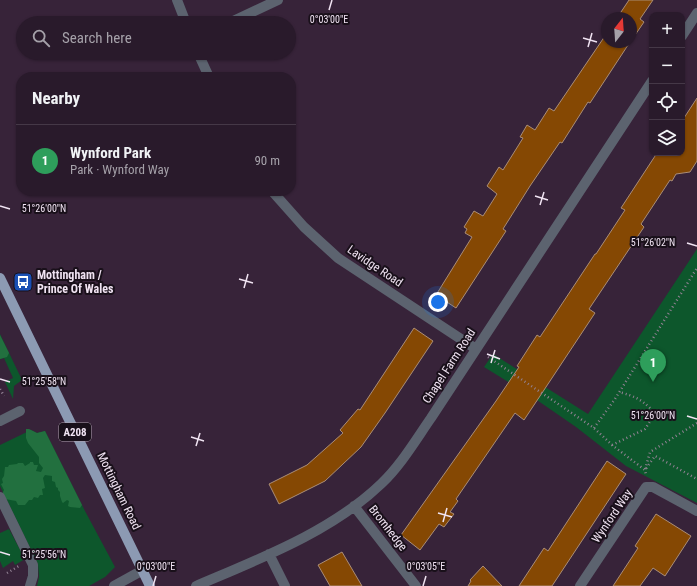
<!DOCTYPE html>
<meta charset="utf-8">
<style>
:root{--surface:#291a2b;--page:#352737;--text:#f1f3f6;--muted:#a5a1a9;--line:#453847;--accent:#efa377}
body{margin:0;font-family:"Roboto Condensed",sans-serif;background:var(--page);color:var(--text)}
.controls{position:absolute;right:12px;top:12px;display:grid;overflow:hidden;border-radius:8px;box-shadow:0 1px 3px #0004}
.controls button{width:36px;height:36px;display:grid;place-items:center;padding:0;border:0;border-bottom:1px solid var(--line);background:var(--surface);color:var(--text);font:20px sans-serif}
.compass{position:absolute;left:601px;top:12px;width:36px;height:36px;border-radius:50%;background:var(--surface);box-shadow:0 1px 3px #0004;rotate:17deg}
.you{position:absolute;left:438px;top:302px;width:14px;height:14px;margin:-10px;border:3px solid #fff;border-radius:50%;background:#1a73e8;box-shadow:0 0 0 6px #1a73e833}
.badge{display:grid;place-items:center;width:26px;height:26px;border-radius:50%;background:var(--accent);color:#fff;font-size:13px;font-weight:700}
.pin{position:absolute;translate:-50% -33px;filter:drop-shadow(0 1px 2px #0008)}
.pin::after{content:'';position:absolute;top:21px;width:14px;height:12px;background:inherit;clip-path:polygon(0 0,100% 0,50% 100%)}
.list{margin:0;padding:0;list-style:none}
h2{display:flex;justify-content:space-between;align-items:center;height:52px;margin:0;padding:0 16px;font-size:17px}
h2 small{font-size:13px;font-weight:400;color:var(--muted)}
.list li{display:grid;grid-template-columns:26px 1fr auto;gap:12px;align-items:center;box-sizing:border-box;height:72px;padding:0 16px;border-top:1px solid var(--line)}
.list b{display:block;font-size:15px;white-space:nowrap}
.list p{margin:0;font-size:13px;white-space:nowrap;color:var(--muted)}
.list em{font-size:13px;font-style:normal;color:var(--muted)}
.icon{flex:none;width:22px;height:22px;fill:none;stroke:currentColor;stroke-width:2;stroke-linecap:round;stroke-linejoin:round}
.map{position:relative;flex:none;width:697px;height:586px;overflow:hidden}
.search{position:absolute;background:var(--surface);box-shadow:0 1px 3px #0004;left:16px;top:16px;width:280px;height:44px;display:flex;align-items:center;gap:10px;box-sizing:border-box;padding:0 14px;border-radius:22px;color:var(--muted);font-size:15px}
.panel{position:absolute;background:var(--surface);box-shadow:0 1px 3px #0004;left:16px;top:72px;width:280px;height:124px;border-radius:16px}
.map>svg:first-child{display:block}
.green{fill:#0d572c}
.forest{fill:#22703f}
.building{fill:#854803;stroke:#aa8d77}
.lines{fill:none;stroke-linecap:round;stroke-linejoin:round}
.path{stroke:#938395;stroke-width:2.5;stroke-dasharray:1 3;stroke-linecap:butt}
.minor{stroke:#5c636f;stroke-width:10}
.major{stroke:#8c9ab3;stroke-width:10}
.ticks{fill:none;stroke:#f0e3f2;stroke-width:1.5}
.labels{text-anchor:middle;stroke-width:4;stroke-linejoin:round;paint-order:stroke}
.shield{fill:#19101a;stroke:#b0a4b1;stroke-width:1}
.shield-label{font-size:11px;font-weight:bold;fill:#f0e3f2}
.street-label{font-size:12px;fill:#f0e3f2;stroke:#19101a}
.poi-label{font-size:12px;font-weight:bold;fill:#f0e3f2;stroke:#19101a;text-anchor:start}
.ticks-label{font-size:10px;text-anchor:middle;fill:#f0e3f2;stroke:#19101a;stroke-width:4;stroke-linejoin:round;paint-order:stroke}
</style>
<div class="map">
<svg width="697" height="586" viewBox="0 0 697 586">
<rect width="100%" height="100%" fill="#372339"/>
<path class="green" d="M697,249V503L626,466L576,427L531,396L484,367L493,354L588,414Z
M0,334L22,380L14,386L13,399L5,382L13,378L4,358L0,359Z
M31,430L37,433L45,431L85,511L115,567L105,577L89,586H37L39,577L38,564L0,486V445Z
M9,529L25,559L15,565L13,561L3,568L0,561V533Z"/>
<path class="forest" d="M0,335L9,353L7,357L0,359Z
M26,429H29L37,433L45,431L82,505L80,508L70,507L68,506L69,501L67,500L63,503L62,502L60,496V492L58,490V488L56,487L55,482L52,481V476L45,475L43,478L45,488L42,489L43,495H40L38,498L34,497L32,500H29L25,505H18L16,501L5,499L2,494L4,490L1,484L3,483L2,479L4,476L5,467H8L9,465L17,464L18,463H23L25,466L30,463V462H33L34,465H38L36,471L41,472L43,468L39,463V457L28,443L26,438Z"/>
<path class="building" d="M629,0H653L640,19L644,22L631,41V18H617Z
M607,33V42H630L590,103L588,102L562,143L560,142L530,186L503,229L506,231L456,308L436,295L472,237L465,233L467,229L464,227L474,211L483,216L497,194L487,186L499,167L503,170L523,138L520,137L527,125L535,130L549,108L554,111Z
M697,98V161L690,172L676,174L672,181L670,180L641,224L644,227L589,309L595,313L550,381L524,420L515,413L456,499L458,501L450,512L454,514L444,527L439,524L420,550L401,535L496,401L519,367L517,366L537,335L540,337L595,254H596L625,210L621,208L657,153H682V121Z
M414,328L433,341L385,413L361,447L325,481L279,504L269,484L307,465L343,433L340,430L358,409L360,410Z
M607,461L626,474L552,586H519L544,548L548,551Z
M656,514L691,536L665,576L653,568L640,586H613L638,548L635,546Z
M342,552L362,586H330L318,565Z
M483,566L502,586H468L471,581L470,580Z"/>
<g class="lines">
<path class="path" d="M488,357L594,428L612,445L645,470L646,475
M0,389L4,396
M697,423L650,452L645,470L655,456L697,479
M594,428L615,399L697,268
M612,445L645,429L651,420L652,410C641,399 634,396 619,392
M7,573L19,566"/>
<path class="minor" d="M177,0L186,23
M229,23L278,0
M682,36L697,13
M198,53L209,77
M272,191L304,227L338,258L476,349
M0,421L20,411
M0,497L33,565V576L30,586
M354,506L416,586
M269,554L285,586
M114,586L143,570
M196,586C259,559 331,532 381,484C401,465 415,441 431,418L652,81
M580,586L646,487H653L697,511"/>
<path class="major" d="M0,278L150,586"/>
</g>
<path class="ticks" d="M329,10L332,0M583,38L597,42M588,47L592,33M535,196L548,200M540,205L544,192M0,206L10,209M687,243L697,246M239,279L253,283M244,288L248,274M487,354L500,359M491,363L495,350M0,379L10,382M687,416L697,419M191,437L204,441M196,446L200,433M438,513L452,517M443,522L447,508M0,552L10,555M153,586L156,576M423,586L426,576"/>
<defs>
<symbol id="bus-square" viewBox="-11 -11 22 22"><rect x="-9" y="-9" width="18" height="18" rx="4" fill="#1a4fb4" stroke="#19101a"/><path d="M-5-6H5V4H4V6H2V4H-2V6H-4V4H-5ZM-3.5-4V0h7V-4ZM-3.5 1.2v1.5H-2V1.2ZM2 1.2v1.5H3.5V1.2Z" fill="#fff"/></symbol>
</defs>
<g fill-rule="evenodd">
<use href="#bus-square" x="12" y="271" width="22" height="22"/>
</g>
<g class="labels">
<rect class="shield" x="59" y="423" width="32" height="18" rx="3"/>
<g class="shield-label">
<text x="75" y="436">A208</text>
</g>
<g class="street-label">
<text transform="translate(375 266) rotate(34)" y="4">Lavidge Road</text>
<text transform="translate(449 366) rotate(-57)" y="4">Chapel Farm Road</text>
<text transform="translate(119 491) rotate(64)" y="4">Mottingham Road</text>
<text transform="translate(612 516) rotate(-56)" y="4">Wynford Way</text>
<text transform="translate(388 528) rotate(52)" y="4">Bromhedge</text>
</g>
<g class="poi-label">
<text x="37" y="279">Mottingham /<tspan x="37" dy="14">Prince Of Wales</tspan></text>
</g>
</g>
<g class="ticks-label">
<text x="329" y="23">0°03'00"E</text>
<text x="44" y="212">51°26'00"N</text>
<text x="653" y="246">51°26'02"N</text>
<text x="44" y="385">51°25'58"N</text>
<text x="653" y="419">51°26'00"N</text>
<text x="44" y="558">51°25'56"N</text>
<text x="156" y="570">0°03'00"E</text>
<text x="426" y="570">0°03'05"E</text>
</g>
</svg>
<div class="controls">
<button>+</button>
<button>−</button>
<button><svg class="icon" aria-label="locate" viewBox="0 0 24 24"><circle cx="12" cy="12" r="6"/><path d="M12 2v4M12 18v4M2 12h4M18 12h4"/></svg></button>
<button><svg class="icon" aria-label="layers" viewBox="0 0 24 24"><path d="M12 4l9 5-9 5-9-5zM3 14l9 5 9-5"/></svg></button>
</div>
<svg class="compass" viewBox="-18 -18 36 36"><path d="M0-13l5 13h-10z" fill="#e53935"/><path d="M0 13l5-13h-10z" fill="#a5a1a9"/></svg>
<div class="you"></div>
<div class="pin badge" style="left:653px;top:382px;background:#2e9e5b">1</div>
<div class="search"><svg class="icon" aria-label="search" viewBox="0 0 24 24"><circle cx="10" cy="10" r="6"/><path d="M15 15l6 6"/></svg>Search here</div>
<section class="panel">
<h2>Nearby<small></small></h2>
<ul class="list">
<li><span class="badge" style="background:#2e9e5b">1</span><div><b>Wynford Park</b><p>Park · Wynford Way</p></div><em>90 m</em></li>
</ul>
</section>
</div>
